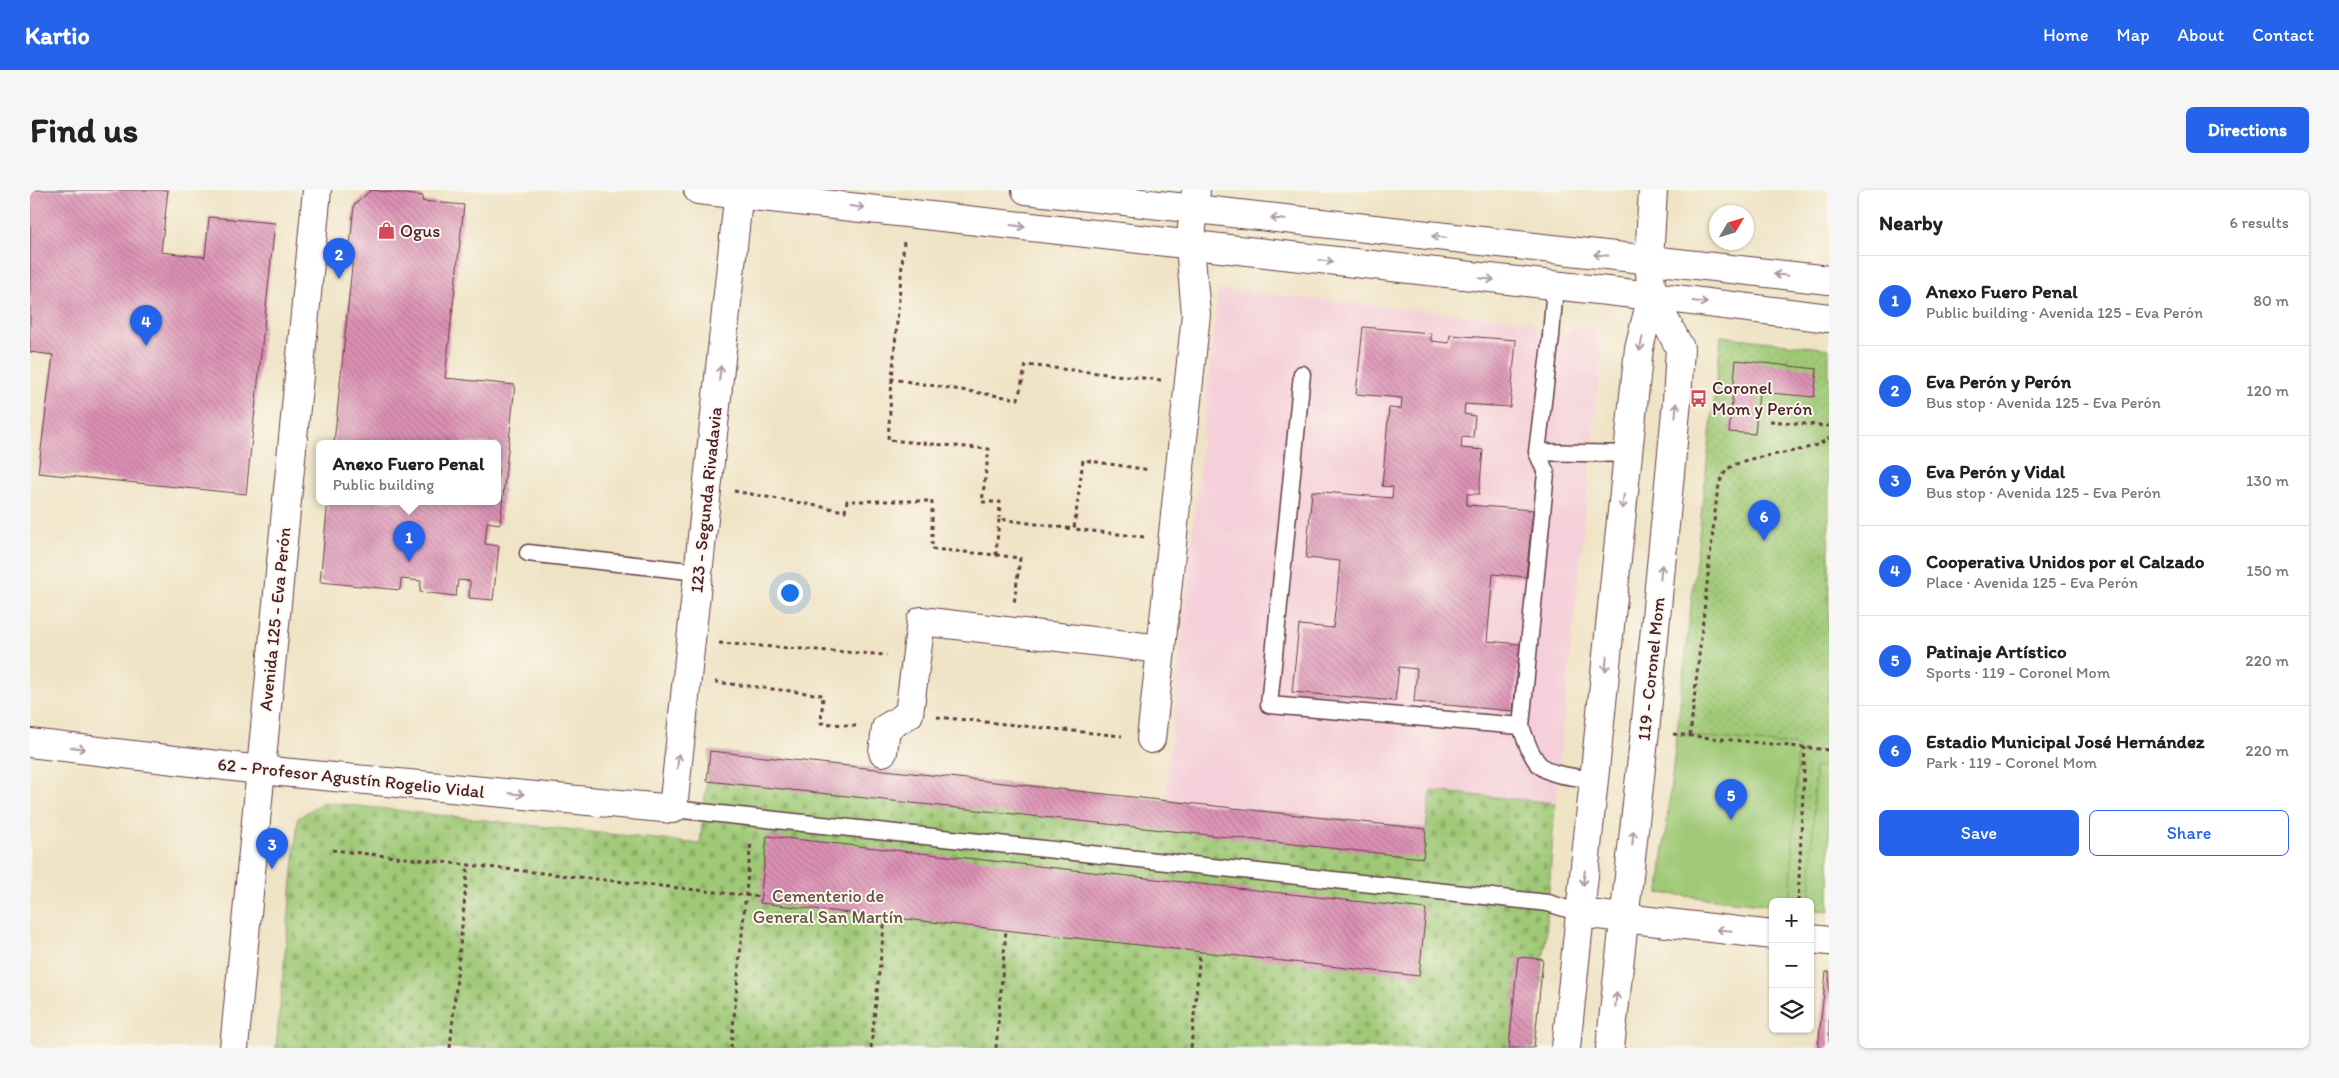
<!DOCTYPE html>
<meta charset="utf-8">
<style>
:root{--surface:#fff;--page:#f6f6f6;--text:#222;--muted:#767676;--line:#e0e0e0;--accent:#2563eb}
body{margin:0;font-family:Itim,sans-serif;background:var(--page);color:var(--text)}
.controls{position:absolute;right:15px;bottom:15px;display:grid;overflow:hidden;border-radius:8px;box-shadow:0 1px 4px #0004}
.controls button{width:45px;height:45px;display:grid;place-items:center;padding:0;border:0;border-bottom:1px solid var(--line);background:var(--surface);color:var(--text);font:25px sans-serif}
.compass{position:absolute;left:1679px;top:15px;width:45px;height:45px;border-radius:50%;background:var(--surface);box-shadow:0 1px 4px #0004;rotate:52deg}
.you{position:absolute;left:759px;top:402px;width:18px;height:18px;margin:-12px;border:4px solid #fff;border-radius:50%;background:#1a73e8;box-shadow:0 0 0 8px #1a73e833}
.badge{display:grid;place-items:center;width:32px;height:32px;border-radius:50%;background:var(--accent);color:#fff;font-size:16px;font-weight:700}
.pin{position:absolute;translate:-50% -41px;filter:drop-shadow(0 1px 2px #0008)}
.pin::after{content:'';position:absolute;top:26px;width:18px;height:15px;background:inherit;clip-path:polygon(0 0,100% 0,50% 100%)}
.popup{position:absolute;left:286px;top:250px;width:185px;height:65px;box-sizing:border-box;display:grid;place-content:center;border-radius:8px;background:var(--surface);filter:drop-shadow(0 1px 4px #0005);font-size:16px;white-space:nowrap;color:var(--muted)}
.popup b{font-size:19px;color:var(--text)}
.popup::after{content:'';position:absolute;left:50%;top:100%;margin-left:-10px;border:10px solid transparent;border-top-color:var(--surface)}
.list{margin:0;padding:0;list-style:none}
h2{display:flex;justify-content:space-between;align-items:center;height:65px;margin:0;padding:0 20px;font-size:21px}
h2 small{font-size:16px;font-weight:400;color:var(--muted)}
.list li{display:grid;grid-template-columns:32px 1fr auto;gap:15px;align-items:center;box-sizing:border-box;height:90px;padding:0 20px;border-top:1px solid var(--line)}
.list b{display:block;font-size:19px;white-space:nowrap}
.list p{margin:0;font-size:16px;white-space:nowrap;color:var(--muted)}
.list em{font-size:16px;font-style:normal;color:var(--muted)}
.actions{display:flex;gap:10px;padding:15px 20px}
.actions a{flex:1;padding:11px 0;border:1px solid var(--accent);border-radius:8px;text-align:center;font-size:18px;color:var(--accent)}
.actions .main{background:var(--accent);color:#fff}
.icon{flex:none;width:28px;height:28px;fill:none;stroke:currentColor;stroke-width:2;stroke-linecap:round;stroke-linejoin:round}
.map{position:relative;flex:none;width:1799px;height:858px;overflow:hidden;border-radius:8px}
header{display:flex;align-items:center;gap:30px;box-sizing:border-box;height:70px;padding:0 25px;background:var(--accent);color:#fff}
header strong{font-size:24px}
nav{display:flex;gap:28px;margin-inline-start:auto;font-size:18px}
.intro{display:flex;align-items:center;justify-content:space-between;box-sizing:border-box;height:120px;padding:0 30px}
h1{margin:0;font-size:35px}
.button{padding:12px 22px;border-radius:8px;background:var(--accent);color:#fff;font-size:18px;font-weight:700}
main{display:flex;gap:30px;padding:0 30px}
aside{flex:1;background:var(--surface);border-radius:8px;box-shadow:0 1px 4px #0004}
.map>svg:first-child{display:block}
.built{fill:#f5cfd9}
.green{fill:url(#green-dots);stroke:#747450}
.cemetery{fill:url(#cemetery-stones);stroke:#747450}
.pitch{fill:#9fc976;stroke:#747450}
.building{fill:url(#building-back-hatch)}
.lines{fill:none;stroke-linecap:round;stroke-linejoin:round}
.service-casing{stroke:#633c42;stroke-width:19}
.minor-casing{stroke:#633c42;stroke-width:30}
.tertiary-casing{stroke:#633c42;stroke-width:30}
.secondary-casing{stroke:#633c42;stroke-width:30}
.path{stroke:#633c42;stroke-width:3;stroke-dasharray:4 4;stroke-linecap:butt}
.service{stroke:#fff;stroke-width:16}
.minor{stroke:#fff;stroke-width:28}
.tertiary{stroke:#fff;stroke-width:28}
.secondary{stroke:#fff;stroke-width:28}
.oneway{stroke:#ae9aa0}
.labels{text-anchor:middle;stroke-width:4;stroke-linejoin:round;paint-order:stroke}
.poi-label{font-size:18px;fill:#4a1f2b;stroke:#fbf7ec;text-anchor:start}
.street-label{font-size:18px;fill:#4a1f2b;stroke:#fbf7ec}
.park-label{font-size:18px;fill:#645242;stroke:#fbf7ec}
</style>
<header>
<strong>Kartio</strong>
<nav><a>Home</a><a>Map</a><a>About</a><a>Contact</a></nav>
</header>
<div class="intro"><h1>Find us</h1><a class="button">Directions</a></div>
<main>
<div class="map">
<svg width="1799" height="858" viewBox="0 0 1799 858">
<defs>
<pattern id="green-dots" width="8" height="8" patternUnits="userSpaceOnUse" patternTransform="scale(1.25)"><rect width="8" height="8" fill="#9fc976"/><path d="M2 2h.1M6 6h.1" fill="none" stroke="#8aac66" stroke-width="1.8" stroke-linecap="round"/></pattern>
<pattern id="cemetery-stones" width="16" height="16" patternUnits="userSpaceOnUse" patternTransform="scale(1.25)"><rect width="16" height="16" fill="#9fc976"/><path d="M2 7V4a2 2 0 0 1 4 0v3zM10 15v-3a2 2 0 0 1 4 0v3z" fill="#8aac66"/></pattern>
<pattern id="building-back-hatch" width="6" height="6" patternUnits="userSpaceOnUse" patternTransform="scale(1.25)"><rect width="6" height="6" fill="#db91b4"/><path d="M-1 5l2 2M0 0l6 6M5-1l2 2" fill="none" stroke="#b47693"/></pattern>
</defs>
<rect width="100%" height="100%" fill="#fbf7ec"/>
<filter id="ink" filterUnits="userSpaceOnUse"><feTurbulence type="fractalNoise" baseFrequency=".02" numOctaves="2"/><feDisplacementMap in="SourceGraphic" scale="10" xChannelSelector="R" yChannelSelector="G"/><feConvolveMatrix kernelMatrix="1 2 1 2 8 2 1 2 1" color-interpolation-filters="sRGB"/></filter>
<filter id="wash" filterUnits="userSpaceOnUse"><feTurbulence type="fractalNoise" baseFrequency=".0096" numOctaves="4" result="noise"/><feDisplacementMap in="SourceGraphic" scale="20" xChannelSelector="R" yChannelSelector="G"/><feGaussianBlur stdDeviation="1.12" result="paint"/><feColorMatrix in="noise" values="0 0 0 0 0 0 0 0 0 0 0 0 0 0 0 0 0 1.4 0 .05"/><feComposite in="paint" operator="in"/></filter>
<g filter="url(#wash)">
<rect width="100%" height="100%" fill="#efe3c5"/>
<path class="built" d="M1188,99L1499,131L1507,139L1509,145L1534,146L1543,137L1563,139L1573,150L1525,613L1401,601L1396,639L1135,611Z"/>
<path class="green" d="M1691,146L1799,159V721L1780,719V712H1743V715L1629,703Z"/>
<path class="cemetery" d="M680,561L1396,639L1401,601L1525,613L1516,746L1504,858H246L268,628L293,612L670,654Z"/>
<path class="pitch" d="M1647,544L1768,556L1760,712H1743V715L1629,703Z
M1785,577L1799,579V721L1780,719Z"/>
<g id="blocks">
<path class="building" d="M0,0H138L131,62L175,67L179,27L245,33L216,304L8,283L23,165L0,162Z
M341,0L393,6L392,11L434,15L415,188L485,195L470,334L457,332L455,354L469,356L463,410L439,408L440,391L428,390L426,406L390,402L391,391L371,389L370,400L290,392L298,311H468V253H304L323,67H319L324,15Z
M1333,137L1401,143V151L1419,153L1420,145L1486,150L1480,217L1435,214L1434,224L1445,226L1443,248L1432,247L1431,258L1453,260L1449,304H1437V315L1503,320L1496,387L1463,384L1457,451L1490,454L1483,521L1384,512L1387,479L1369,477L1365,511L1262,502L1269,435L1303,438L1307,405L1310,371L1276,368L1282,301L1362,308L1363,297L1352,296L1359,218L1371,219L1372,208L1326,204Z
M1706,170L1787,179L1784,207L1729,202L1725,244L1699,242Z
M680,561L1396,639L1393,668L677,591Z
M737,646L1396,719L1389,786L730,713Z
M1488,767L1513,769L1504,858H1479Z
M1796,782H1799V858H1788Z"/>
</g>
</g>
<g filter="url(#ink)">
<use href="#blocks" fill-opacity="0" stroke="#633c42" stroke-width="1"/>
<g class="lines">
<defs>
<path id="service" d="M1272,184L1239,515L1491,536L1516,283L1507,262L1521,146L1525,96
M1507,262L1598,264
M498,363L668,382
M1491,536C1507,587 1515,582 1564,590
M643,619L1518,713L1550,723"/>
<path id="minor" d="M1622,106L1619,71L1623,0
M1121,549L1131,459
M0,553L230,580L643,619L709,0
M853,562L856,538L879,524L891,431L1131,459L1166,124L1160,56L1166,0
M1550,723L1743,745
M1780,749L1799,751"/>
<path id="tertiary" d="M204,858L287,0"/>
<path id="secondary" d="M668,0L1622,106L1799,128
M996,0L1799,90
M1536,858L1609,158L1622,106
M1580,858L1615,541L1647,211L1650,158L1622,106"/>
</defs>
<use href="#service" class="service-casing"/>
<use href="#minor" class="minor-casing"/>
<use href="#tertiary" class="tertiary-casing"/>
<use href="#secondary" class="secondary-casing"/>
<path class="path" d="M874,52L862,189L988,209L996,175L1131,190
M862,189L858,250L959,259L952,312H970L969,328
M1740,231L1799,236
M704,301L815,321L817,311H902V359L966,365L969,329L1044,339
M1114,347L1044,339L1053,270L1120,280
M966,365L990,368L984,414
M689,453L857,465
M685,492L793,505L791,533L827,536
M907,527L1092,546
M1643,544L1799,560
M1660,546L1687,305C1689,296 1690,287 1697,280C1715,262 1774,267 1799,248
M302,660L731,707
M1768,712L1775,557
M420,858L438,675
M701,858L721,651
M841,858L855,727
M966,858L976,740
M1161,858L1170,762"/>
<use href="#service" class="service"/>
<use href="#minor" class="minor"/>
<use href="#tertiary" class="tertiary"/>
<use href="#secondary" class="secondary"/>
</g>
<defs><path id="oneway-shaft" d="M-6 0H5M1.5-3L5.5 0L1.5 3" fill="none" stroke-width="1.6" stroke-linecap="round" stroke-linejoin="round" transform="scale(1.25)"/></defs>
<g class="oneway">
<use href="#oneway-shaft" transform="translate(827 17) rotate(7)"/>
<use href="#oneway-shaft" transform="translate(1248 29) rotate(-174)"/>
<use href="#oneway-shaft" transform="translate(988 36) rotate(7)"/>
<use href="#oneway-shaft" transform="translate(1409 47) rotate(-174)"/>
<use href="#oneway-shaft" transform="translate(1571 65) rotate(-174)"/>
<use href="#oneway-shaft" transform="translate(1296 71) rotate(6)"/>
<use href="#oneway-shaft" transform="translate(1751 85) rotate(-174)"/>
<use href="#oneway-shaft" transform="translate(1457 89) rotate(6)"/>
<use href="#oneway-shaft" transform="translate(1670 112) rotate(7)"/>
<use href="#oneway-shaft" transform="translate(1611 154) rotate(102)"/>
<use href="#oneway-shaft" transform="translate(690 183) rotate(-84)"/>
<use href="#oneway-shaft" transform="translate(1646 220) rotate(-85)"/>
<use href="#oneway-shaft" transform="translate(1593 312) rotate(96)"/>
<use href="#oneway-shaft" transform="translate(1631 382) rotate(-85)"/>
<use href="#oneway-shaft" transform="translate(1576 474) rotate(96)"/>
<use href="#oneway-shaft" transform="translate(48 558) rotate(7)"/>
<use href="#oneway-shaft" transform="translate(648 571) rotate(-84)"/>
<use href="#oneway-shaft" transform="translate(487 604) rotate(5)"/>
<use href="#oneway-shaft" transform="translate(1603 648) rotate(-84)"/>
<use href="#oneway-shaft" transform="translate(1554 688) rotate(96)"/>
<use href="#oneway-shaft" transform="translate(1694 740) rotate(-174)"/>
<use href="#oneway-shaft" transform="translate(1586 810) rotate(-84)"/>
</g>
</g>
<defs>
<symbol id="shop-bare" viewBox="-9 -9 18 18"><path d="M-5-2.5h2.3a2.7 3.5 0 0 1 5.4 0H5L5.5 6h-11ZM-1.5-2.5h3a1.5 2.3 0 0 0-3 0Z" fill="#d1495b" stroke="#fbf7ec" stroke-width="2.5" paint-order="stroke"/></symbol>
<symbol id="bus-bare" viewBox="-9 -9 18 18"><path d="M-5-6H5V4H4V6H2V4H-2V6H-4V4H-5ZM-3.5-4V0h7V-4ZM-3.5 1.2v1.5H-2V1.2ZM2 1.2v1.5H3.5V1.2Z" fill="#d1495b" stroke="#fbf7ec" stroke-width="2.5" paint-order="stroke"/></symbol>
</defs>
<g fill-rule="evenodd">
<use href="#shop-bare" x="344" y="28" width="25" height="25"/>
<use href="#bus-bare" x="1656" y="196" width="25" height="25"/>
</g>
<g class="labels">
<g class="poi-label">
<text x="370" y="47">Ogus</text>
<text x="1682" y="204">Coronel<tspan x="1682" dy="21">Mom y Perón</tspan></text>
</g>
<g class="street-label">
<text transform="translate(676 310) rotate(-84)" y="6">123 - Segunda Rivadavia</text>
<text transform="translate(245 429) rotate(-84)" y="6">Avenida 125 - Eva Perón</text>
<text transform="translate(1621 479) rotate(-84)" y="6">119 - Coronel Mom</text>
<text transform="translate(321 588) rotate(6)" y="6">62 - Profesor Agustín Rogelio Vidal</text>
</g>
<g class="park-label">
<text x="798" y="712">Cementerio de<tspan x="798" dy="21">General San Martín</tspan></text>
</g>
</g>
</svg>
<div class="controls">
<button>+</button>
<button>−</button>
<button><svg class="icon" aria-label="layers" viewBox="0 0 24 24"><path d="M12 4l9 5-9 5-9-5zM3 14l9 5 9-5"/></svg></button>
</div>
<svg class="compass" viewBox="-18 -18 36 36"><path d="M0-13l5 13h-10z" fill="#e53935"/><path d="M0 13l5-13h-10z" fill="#767676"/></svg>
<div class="you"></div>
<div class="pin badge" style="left:379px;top:372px">1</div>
<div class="popup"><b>Anexo Fuero Penal</b>Public building</div>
<div class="pin badge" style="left:309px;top:89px">2</div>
<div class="pin badge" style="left:242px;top:679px">3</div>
<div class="pin badge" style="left:116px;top:156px">4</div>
<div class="pin badge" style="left:1701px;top:630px">5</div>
<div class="pin badge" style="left:1734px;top:351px">6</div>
</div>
<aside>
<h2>Nearby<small>6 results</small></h2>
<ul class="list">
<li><span class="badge">1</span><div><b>Anexo Fuero Penal</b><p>Public building · Avenida 125 - Eva Perón</p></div><em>80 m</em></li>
<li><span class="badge">2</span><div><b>Eva Perón y Perón</b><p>Bus stop · Avenida 125 - Eva Perón</p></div><em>120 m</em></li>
<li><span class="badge">3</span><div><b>Eva Perón y Vidal</b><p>Bus stop · Avenida 125 - Eva Perón</p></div><em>130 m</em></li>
<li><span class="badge">4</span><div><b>Cooperativa Unidos por el Calzado</b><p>Place · Avenida 125 - Eva Perón</p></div><em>150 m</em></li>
<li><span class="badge">5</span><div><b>Patinaje Artístico</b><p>Sports · 119 - Coronel Mom</p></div><em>220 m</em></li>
<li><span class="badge">6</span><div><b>Estadio Municipal José Hernández</b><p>Park · 119 - Coronel Mom</p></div><em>220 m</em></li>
</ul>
<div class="actions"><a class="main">Save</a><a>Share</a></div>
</aside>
</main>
